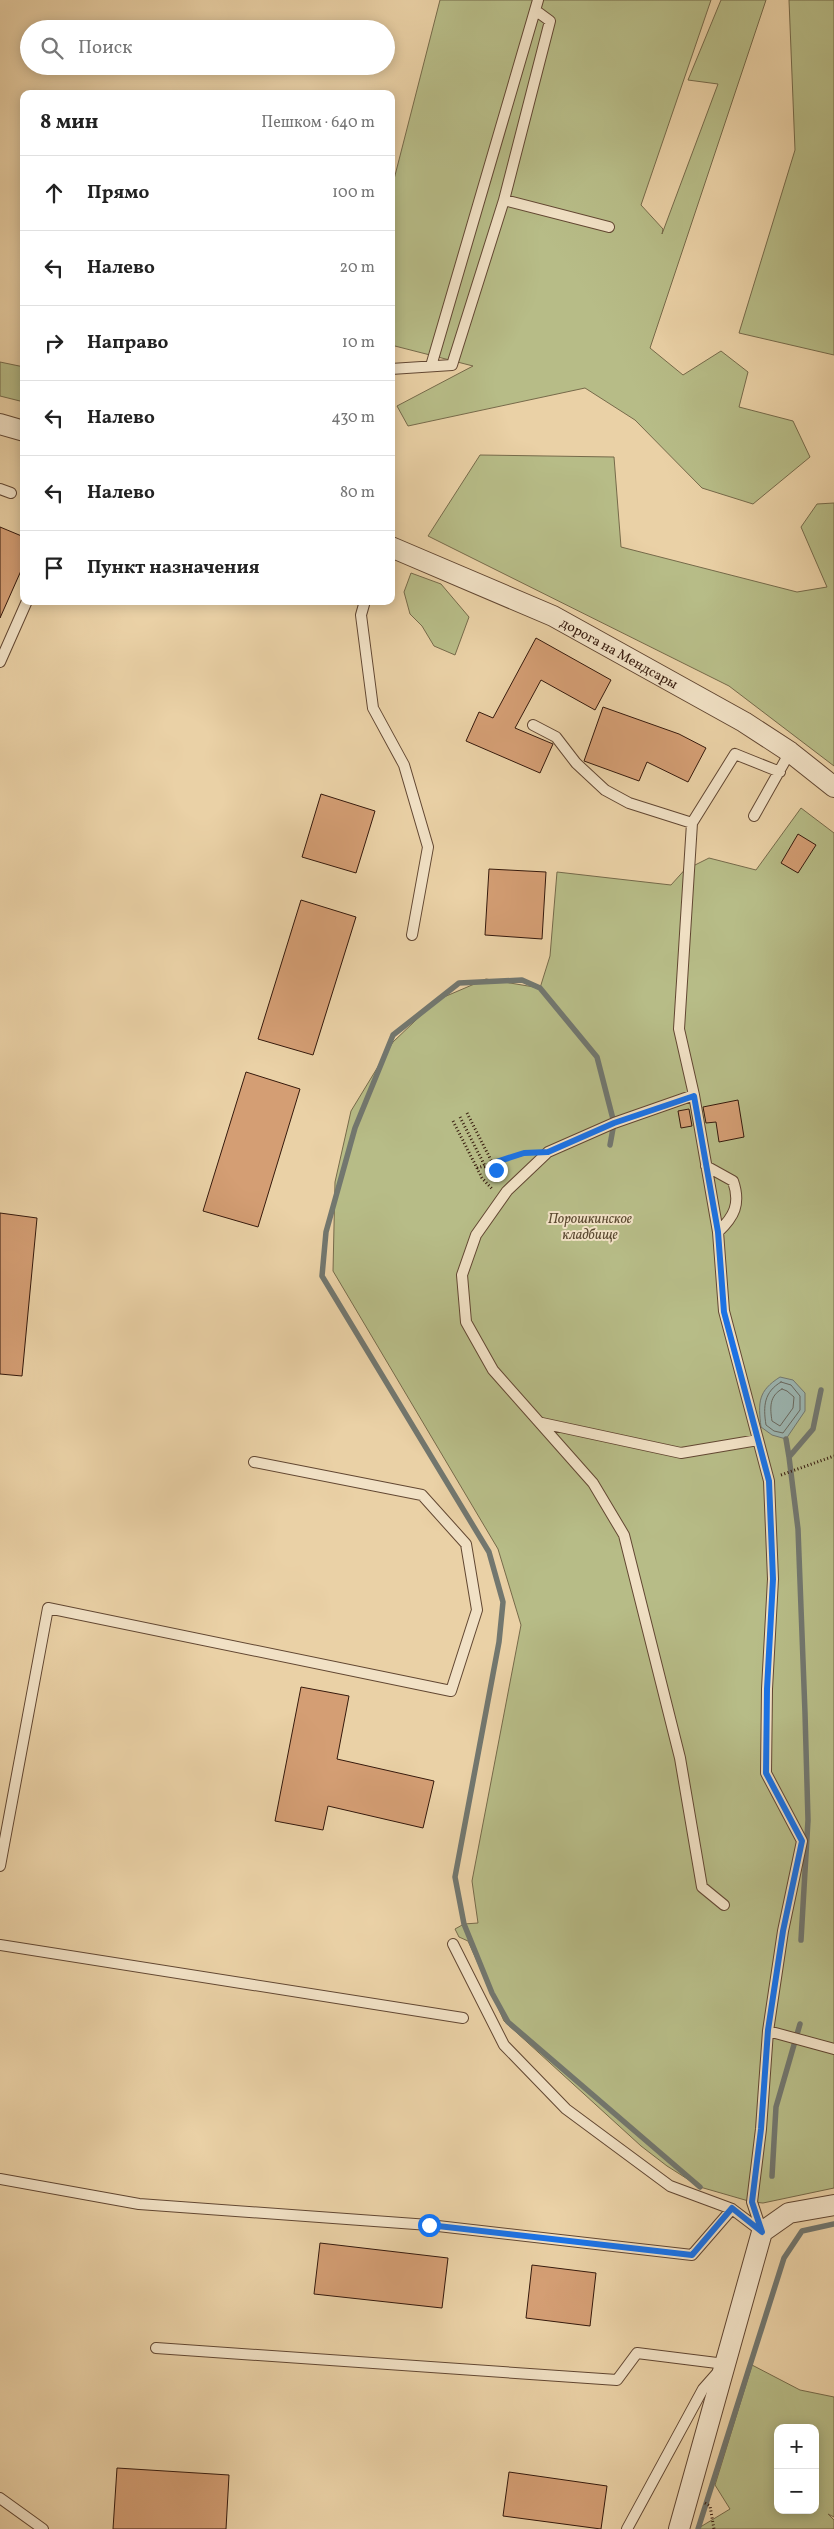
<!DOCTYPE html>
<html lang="ru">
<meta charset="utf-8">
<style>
:root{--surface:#fff;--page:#f2f2f2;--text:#222;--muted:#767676;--line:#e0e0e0}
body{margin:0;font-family:Vollkorn,serif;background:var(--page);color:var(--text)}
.controls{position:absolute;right:15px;bottom:15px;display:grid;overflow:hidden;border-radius:10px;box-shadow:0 2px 12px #0003}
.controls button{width:45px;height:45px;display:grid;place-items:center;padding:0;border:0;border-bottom:1px solid var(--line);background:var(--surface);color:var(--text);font:25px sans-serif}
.stop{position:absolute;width:15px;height:15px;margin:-11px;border:4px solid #1a73e8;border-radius:50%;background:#fff}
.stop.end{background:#1a73e8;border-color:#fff;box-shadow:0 1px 5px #0008}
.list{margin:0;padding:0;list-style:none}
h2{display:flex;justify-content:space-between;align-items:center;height:65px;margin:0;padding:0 20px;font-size:21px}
h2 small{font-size:16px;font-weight:400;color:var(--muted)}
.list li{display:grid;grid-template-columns:32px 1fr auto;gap:15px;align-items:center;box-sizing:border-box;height:75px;padding:0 20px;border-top:1px solid var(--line)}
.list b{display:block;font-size:19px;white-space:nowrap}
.list em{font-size:16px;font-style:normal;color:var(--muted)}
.icon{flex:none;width:28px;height:28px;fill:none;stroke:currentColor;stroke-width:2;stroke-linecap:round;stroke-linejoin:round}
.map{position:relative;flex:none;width:834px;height:2529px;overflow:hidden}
.search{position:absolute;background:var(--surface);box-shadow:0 2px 12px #0003;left:20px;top:20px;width:375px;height:55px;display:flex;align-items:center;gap:12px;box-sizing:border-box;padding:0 18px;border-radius:28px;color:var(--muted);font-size:19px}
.panel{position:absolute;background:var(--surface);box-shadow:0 2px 12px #0003;left:20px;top:90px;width:375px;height:515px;border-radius:10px}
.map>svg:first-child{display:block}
.green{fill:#b7bc87;stroke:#766a4a;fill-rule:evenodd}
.water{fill:#9bb5b1;stroke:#72776f}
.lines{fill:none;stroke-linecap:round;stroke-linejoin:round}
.shore{stroke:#68675e;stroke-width:1}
.stream{stroke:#72776f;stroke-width:5.5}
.building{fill:#d49e74;stroke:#35190c}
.lane-casing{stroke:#624732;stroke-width:12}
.street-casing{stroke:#624732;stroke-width:22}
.path{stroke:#35190c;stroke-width:3;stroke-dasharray:1 2.5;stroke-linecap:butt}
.lane{stroke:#f1e1c5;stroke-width:10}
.street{stroke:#f1e1c5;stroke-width:20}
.route{stroke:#1a73e8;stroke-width:6}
.labels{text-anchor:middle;stroke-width:4;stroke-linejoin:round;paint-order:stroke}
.street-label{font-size:14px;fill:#35190c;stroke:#f1e1c5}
.park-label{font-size:14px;font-style:italic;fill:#5c4a31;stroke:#f1e1c5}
</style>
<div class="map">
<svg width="834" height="2529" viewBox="0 0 834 2529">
<rect width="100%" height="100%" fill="#ead1a6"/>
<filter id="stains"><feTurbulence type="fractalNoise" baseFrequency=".004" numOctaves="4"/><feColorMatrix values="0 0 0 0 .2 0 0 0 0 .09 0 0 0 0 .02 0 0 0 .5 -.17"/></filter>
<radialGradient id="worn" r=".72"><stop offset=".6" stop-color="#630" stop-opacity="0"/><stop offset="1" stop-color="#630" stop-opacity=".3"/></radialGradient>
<path class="green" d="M440,0H711L641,205L663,229L662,234L718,84L688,80L721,0H766L650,348L683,375L721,351L748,372L739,407L793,421L810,457L753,504L702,488L635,420L585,388L408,426L397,406L473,366L391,345V191Z
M789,0H834V355L739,333L795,150Z
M0,362L24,367V402L0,396Z
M480,455L614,457L621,547L797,592L827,587L801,527L817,504L834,503V766L729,686L428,536Z
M411,573L441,584L469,617L455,655L434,646L422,626L410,614L404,592Z
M801,808L834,833V2188L763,2203L752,2202L700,2187L667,2166L641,2146L504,2021L468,1941L459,1937L455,1929L464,1924L478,1923L472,1881L521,1625L498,1549L333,1271L335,1182L351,1111L393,1042L437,1000L486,979L540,988L550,956L557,872L671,885L689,865H695L709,858L756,870Z
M752,2365L800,2390L834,2397V2517L828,2514L834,2520V2529H697L730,2509L715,2485ZM778,2428H815V2510H778Z"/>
<path class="water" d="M780,1377L793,1380L805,1393V1411L786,1439L772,1435L761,1427C758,1402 758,1391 780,1377Z"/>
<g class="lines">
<path class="shore" d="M781,1382L791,1385L800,1396V1410L783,1433L774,1431L766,1425C763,1406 764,1392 781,1382Z
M782,1389L787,1391L794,1397L793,1408L780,1426L772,1421C770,1408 769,1396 782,1389Z"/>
<path class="stream" d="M610,1145L614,1123L597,1057L540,988L522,980L459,983L393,1035L355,1128L326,1232L322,1276L489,1552L503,1602L499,1642L455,1877L464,1924L492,1993L508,2022L700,2187
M786,1439L789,1457
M801,1940L808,1820L805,1713L798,1529L789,1457L813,1429L821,1390
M772,2176L776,2107L800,2024
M698,2529L784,2258L802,2231L834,2224"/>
</g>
<path class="building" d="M0,527L24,537V564L0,618Z
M536,638L611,680L595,710L541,680L515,728L553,744L540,773L466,741L479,712L493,718Z
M603,707L679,734L706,748L688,782L647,762L639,781L584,761Z
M321,794L375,811L356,873L302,857Z
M798,834L816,845L798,873L781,863Z
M489,869L546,872L542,939L485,935Z
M301,900L356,917L313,1055L258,1039Z
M246,1072L300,1089L258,1227L203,1211Z
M738,1100L744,1137L719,1142L716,1122L706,1123L703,1107Z
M689,1109L692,1126L681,1128L678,1111Z
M0,1213L37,1218L22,1376L0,1374Z
M301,1687L349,1696L337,1759L434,1781L423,1828L328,1806L323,1830L275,1821Z
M320,2243L448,2258L442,2308L314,2294Z
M532,2265L596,2273L590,2326L526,2318Z
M117,2468L229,2475L226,2529H113Z
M509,2472L607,2486L601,2529L503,2516Z"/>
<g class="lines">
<defs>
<path id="lane" d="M504,200L609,227
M431,366L538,0
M391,369L452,365L504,200L550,21L535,10
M0,489L11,493
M365,601L361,615L373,708L404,765L428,847L412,935
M0,662L27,601
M533,725L556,737L576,763L605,790L629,803L692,823
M754,816L790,752
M694,1095L614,1123L548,1152L507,1191L476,1235L462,1275L466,1322L493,1370L593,1483L624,1535L680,1758L702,1887L724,1905
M706,1166L733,1181C741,1204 734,1217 718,1232
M542,1423L681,1453L758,1440
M0,1866L48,1608L451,1691L477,1610L466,1544L422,1495L254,1462
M453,1944L504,2045L566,2109L670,2186L732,2209L761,2231
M0,1945L463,2018
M768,2031L834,2049
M0,2179L139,2204L429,2225L692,2255L732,2209
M762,2232L752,2202L761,2129L768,2031L783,1931L802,1841L766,1773L767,1689L773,1579L769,1481L724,1311L718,1232L694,1095L679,1029L692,823L735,754L780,772
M156,2348L617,2380L637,2353L725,2364
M0,2498L43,2529
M627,2529L703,2389L718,2372"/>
<g id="street">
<path d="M0,424L24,431"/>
<path id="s1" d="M391,547L553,616L744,722L790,752L834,787"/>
<path d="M679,2529L762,2232L789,2213L834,2205"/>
</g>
</defs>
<use href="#lane" class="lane-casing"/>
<use href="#street" class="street-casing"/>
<path class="path" d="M467,1113L496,1170
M460,1117L489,1174
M453,1121L482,1178L493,1190
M477,1168L527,1153
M781,1475L834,1456
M705,2503L710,2506L714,2529"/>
<use href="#lane" class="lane"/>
<use href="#street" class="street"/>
</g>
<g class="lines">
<path class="route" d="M429,2225L692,2255L732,2208L762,2232L752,2202L761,2129L768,2030L783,1931L802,1841L766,1773L767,1689L773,1579L769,1481L724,1312L718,1232L694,1096L614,1123L548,1152L524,1153L493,1163L496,1170"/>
</g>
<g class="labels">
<g class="street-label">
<text dy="5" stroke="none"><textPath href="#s1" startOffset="252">дорога на Мендсары</textPath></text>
</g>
<g class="park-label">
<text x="590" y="1223">Порошкинское<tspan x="590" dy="16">кладбище</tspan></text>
</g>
</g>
<rect width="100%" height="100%" filter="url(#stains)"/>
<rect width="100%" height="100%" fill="url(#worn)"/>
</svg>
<div class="controls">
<button>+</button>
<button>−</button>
</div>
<div class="stop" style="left:429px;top:2225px"></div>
<div class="stop end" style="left:496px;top:1170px"></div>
<div class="search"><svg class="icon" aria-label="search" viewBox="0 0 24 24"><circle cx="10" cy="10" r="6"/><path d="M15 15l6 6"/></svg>Поиск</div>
<section class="panel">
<h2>8 мин<small>Пешком · 640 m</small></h2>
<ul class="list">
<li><svg class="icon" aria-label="ahead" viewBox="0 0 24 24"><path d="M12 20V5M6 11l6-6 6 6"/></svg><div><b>Прямо</b></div><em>100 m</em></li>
<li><svg class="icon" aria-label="left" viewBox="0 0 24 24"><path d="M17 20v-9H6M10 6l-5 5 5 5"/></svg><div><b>Налево</b></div><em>20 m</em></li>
<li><svg class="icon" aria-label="right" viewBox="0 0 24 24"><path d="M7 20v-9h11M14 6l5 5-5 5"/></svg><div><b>Направо</b></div><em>10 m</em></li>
<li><svg class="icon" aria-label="left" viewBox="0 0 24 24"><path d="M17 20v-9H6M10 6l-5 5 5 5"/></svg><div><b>Налево</b></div><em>430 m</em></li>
<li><svg class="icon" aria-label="left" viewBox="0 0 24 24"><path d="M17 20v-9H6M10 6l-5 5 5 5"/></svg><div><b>Налево</b></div><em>80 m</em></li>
<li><svg class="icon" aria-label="arrive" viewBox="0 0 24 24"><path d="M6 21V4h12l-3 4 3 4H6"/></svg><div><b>Пункт назначения</b></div></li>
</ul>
</section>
</div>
